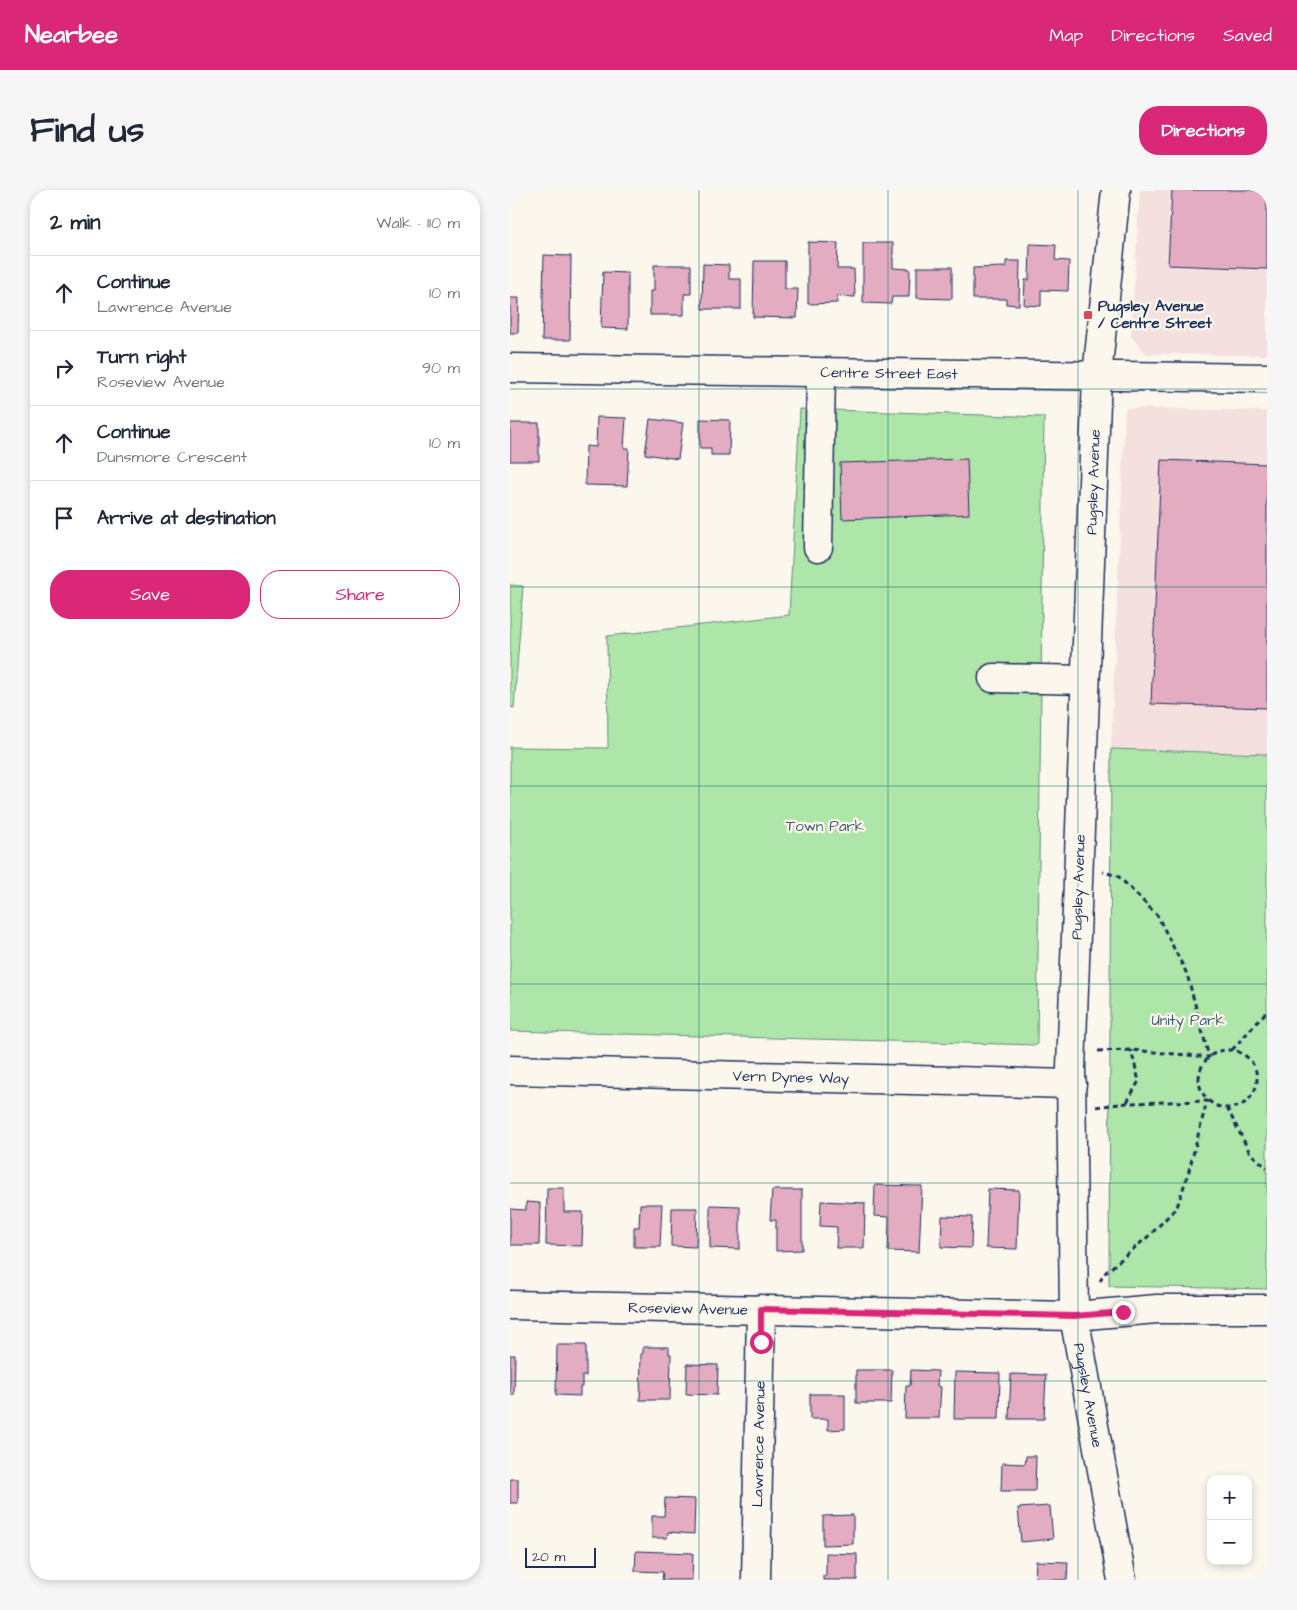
<!DOCTYPE html>
<meta charset="utf-8">
<style>
:root{--surface:#fff;--page:#f6f6f7;--text:#1f2937;--muted:#747a83;--line:#e0e1e3;--accent:#db2777}
body{margin:0;font-family:"Architects Daughter",sans-serif;background:var(--page);color:var(--text)}
.controls{position:absolute;right:15px;bottom:15px;display:grid;overflow:hidden;border-radius:10px;box-shadow:0 2px 8px #0003}
.controls button{width:45px;height:45px;display:grid;place-items:center;padding:0;border:0;border-bottom:1px solid var(--line);background:var(--surface);color:var(--text);font:25px sans-serif}
.scale{position:absolute;left:15px;bottom:12px;width:71px;box-sizing:border-box;padding-left:5px;border:2px solid #1b2f5e;border-top:0;font-size:14px;line-height:18px;white-space:nowrap;color:#1b2f5e;-webkit-text-stroke:4px #fbf7ec;paint-order:stroke}
.stop{position:absolute;width:15px;height:15px;margin:-11px;border:4px solid #db2777;border-radius:50%;background:#fff}
.stop.end{background:#db2777;border-color:#fff;box-shadow:0 1px 5px #0008}
.list{margin:0;padding:0;list-style:none}
h2{display:flex;justify-content:space-between;align-items:center;height:65px;margin:0;padding:0 20px;font-size:21px}
h2 small{font-size:16px;font-weight:400;color:var(--muted)}
.list li{display:grid;grid-template-columns:32px 1fr auto;gap:15px;align-items:center;box-sizing:border-box;height:75px;padding:0 20px;border-top:1px solid var(--line)}
.list b{display:block;font-size:19px;white-space:nowrap}
.list p{margin:0;font-size:16px;white-space:nowrap;color:var(--muted)}
.list em{font-size:16px;font-style:normal;color:var(--muted)}
.actions{display:flex;gap:10px;padding:15px 20px}
.actions a{flex:1;padding:11px 0;border:1px solid var(--accent);border-radius:20px;text-align:center;font-size:18px;color:var(--accent)}
.actions .main{background:var(--accent);color:#fff}
.icon{flex:none;width:28px;height:28px;fill:none;stroke:currentColor;stroke-width:2;stroke-linecap:round;stroke-linejoin:round}
.map{position:relative;flex:none;width:757px;height:1390px;overflow:hidden;border-radius:20px}
header{display:flex;align-items:center;gap:30px;box-sizing:border-box;height:70px;padding:0 25px;background:var(--accent);color:#fff}
header strong{font-size:24px}
nav{display:flex;gap:28px;margin-inline-start:auto;font-size:18px}
.intro{display:flex;align-items:center;justify-content:space-between;box-sizing:border-box;height:120px;padding:0 30px}
h1{margin:0;font-size:35px}
.button{padding:12px 22px;border-radius:20px;background:var(--accent);color:#fff;font-size:18px;font-weight:700}
main{display:flex;gap:30px;padding:0 30px}
aside{flex:1;background:var(--surface);border-radius:20px;box-shadow:0 2px 8px #0003}
.map>svg:first-child{display:block}
.built{fill:#f4e0df}
.green{fill:#aee5a9;stroke:#648a84}
.building{fill:#e3acc0;stroke:#1b2f5e}
.lines{fill:none;stroke-linecap:round;stroke-linejoin:round}
.minor-casing{stroke:#1b2f5e;stroke-width:31}
.path{stroke:#1b2f5e;stroke-width:3;stroke-dasharray:5 4;stroke-linecap:butt}
.minor{stroke:#fbf7ec;stroke-width:28}
.route{stroke:#db2777;stroke-width:6}
.grid{fill:none;stroke:#0f766e;stroke-width:1;stroke-opacity:0.55}
.poi-dot{fill:#d1495b;stroke:#fbf7ec;stroke-width:2}
.labels{text-anchor:middle;stroke-width:4.5;stroke-linejoin:round;paint-order:stroke}
.poi-label{font-size:15px;font-weight:bold;fill:#1b2f5e;stroke:#fbf7ec;text-anchor:start}
.street-label{font-size:15px;fill:#1b2f5e;stroke:#fbf7ec}
.park-label{font-size:15px;fill:#405c71;stroke:#fbf7ec}
</style>
<header>
<strong>Nearbee</strong>
<nav><a>Map</a><a>Directions</a><a>Saved</a></nav>
</header>
<div class="intro"><h1>Find us</h1><a class="button">Directions</a></div>
<main>
<aside>
<h2>2 min<small>Walk · 110 m</small></h2>
<ul class="list">
<li><svg class="icon" aria-label="ahead" viewBox="0 0 24 24"><path d="M12 20V5M6 11l6-6 6 6"/></svg><div><b>Continue</b><p>Lawrence Avenue</p></div><em>10 m</em></li>
<li><svg class="icon" aria-label="right" viewBox="0 0 24 24"><path d="M7 20v-9h11M14 6l5 5-5 5"/></svg><div><b>Turn right</b><p>Roseview Avenue</p></div><em>90 m</em></li>
<li><svg class="icon" aria-label="ahead" viewBox="0 0 24 24"><path d="M12 20V5M6 11l6-6 6 6"/></svg><div><b>Continue</b><p>Dunsmore Crescent</p></div><em>10 m</em></li>
<li><svg class="icon" aria-label="arrive" viewBox="0 0 24 24"><path d="M6 21V4h12l-3 4 3 4H6"/></svg><div><b>Arrive at destination</b></div></li>
</ul>
<div class="actions"><a class="main">Save</a><a>Share</a></div>
</aside>
<div class="map">
<svg width="757" height="1390" viewBox="0 0 757 1390">
<rect width="100%" height="100%" fill="#fbf7ec"/>
<filter id="ink" filterUnits="userSpaceOnUse"><feTurbulence type="fractalNoise" baseFrequency=".02" numOctaves="2"/><feDisplacementMap in="SourceGraphic" scale="10" xChannelSelector="R" yChannelSelector="G"/><feConvolveMatrix kernelMatrix="1 2 1 2 8 2 1 2 1" color-interpolation-filters="sRGB"/></filter>
<g filter="url(#ink)">
<path class="built" d="M630,0H757V165L637,164L621,147Z
M615,218L757,221V564L601,559Z"/>
<path class="green" d="M290,219L534,227L527,855L0,841V557L98,558L97,446L279,425Z
M0,395L13,396L4,518L0,517Z
M601,559L757,564V1099L599,1096Z"/>
<path class="building" d="M662,0H757V79L658,75Z
M298,52L328,53L327,79H344L345,107L327,106V113L298,114Z
M353,53H383V78L400,79L399,107H382L381,114L353,113Z
M520,54L546,55L545,70L559,71L558,101L531,100V116L514,115L515,90H519Z
M34,65L61,66L60,150H32Z
M244,71H275V99H288L287,128L243,127Z
M496,71H510L509,115L496,114V109H463V78L496,77Z
M193,74L219,75V89H231V119H192Z
M144,75H181V104H174V125H140V101H144Z
M407,77H442V109L407,108Z
M93,82L118,83V139L91,138Z
M0,108H9L8,143H0Z
M87,227L116,228L114,258H119L117,296L75,295L76,256L86,257Z
M140,229L173,233L168,269L135,264Z
M190,229L220,230L219,265H201V258H190Z
M0,233H29V271H0Z
M457,269L459,324L332,329L330,273Z
M651,270L757,274V518L641,514Z
M365,995L412,996L409,1062L378,1061L379,1027L364,1026Z
M37,998H54V1022H73L72,1056L36,1055Z
M478,999L509,1000L507,1059L476,1058Z
M262,1000H292V1060L266,1061V1030H260Z
M311,1011L355,1013L354,1058H326L327,1037L310,1036Z
M16,1012L30,1013L29,1055H0V1019L16,1020Z
M130,1014H152L150,1057H124V1037H129Z
M200,1015L230,1016V1059L200,1058Z
M162,1018H187L186,1057L161,1056Z
M432,1026L462,1027L461,1058L431,1057Z
M47,1155H76V1186H72V1197H70V1206L46,1205Z
M133,1157H159V1164H161L160,1210H130L131,1164L133,1163Z
M0,1165H5L4,1205H0Z
M177,1174L208,1175L207,1205L176,1204Z
M346,1180H382L381,1213H346Z
M401,1180L428,1181L427,1196L431,1197L429,1228H395L396,1196H400Z
M445,1182L490,1183L489,1229H444Z
M501,1184L536,1185L534,1229H499Z
M300,1204H335V1239L318,1240V1229H300Z
M516,1266H526L525,1301H491L492,1273L515,1274Z
M0,1289H8V1313H0Z
M155,1308L185,1309L184,1344L158,1342L157,1348H142V1326H154Z
M540,1316L543,1349L511,1352L508,1318Z
M343,1325V1354L313,1355V1326Z
M126,1361L183,1363L182,1390H152L153,1382L125,1381Z
M316,1363L347,1364V1390H313V1386H316Z
M526,1371L558,1372L557,1390H525Z"/>
<g class="lines">
<defs>
<g id="minor">
<path id="s1" d="M606,0L587,186L561,878L564,1126L612,1390"/>
<path id="s2" d="M0,178L757,188"/>
<path d="M308,357L311,183"/>
<path d="M483,488L575,490"/>
<path id="s3" d="M0,880L562,894"/>
<path id="s4" d="M0,1115L564,1126L647,1119H757"/>
<path id="s5" d="M246,1390L251,1119"/>
</g>
</defs>
<use href="#minor" class="minor-casing"/>
<path class="path" d="M722,860L757,821
M689 889a29 29 0 1 1 58 0a29 29 0 1 1-58 0Z
M588,861L621,860L699,867L677,784L647,725L608,686L593,682
M617,912L629,891L621,860
M586,917L617,913L697,911L678,984L667,1017L641,1044L596,1082L590,1091
M717,918L740,963L757,978"/>
<use href="#minor" class="minor"/>
</g>
</g>
<g class="lines" filter="url(#ink)">
<path class="route" d="M251,1152V1119L564,1126L613,1122"/>
</g>
<path class="grid" d="M189,0V1390M378,0V1390M568,0V1390M0,199H757M0,397H757M0,596H757M0,794H757M0,993H757M0,1191H757"/>
<rect class="poi-dot" x="573" y="120" width="10" height="10" rx="2.5"/>
<g class="labels">
<g class="poi-label">
<text x="588" y="121">Pugsley Avenue<tspan x="588" dy="17">/ Centre Street</tspan></text>
</g>
<g class="street-label">
<text dy="5" stroke="none"><textPath href="#s2" startOffset="379">Centre Street East</textPath></text>
<text transform="translate(583 292) rotate(-88)" y="5">Pugsley Avenue</text>
<text transform="translate(568 697) rotate(-88)" y="5">Pugsley Avenue</text>
<text dy="5" stroke="none"><textPath href="#s3" startOffset="281">Vern Dynes Way</textPath></text>
<text dy="5" stroke="none"><textPath href="#s4" startOffset="178">Roseview Avenue</textPath></text>
<text dy="5" stroke="none"><textPath href="#s1" startOffset="1208">Pugsley Avenue</textPath></text>
<text dy="5" stroke="none"><textPath href="#s5" startOffset="136">Lawrence Avenue</textPath></text>
</g>
<g class="park-label">
<text x="315" y="641">Town Park</text>
<text x="678" y="835">Unity Park</text>
</g>
</g>
</svg>
<div class="controls">
<button>+</button>
<button>−</button>
</div>
<div class="scale">20 m</div>
<div class="stop" style="left:251px;top:1152px"></div>
<div class="stop end" style="left:613px;top:1122px"></div>
</div>
</main>
